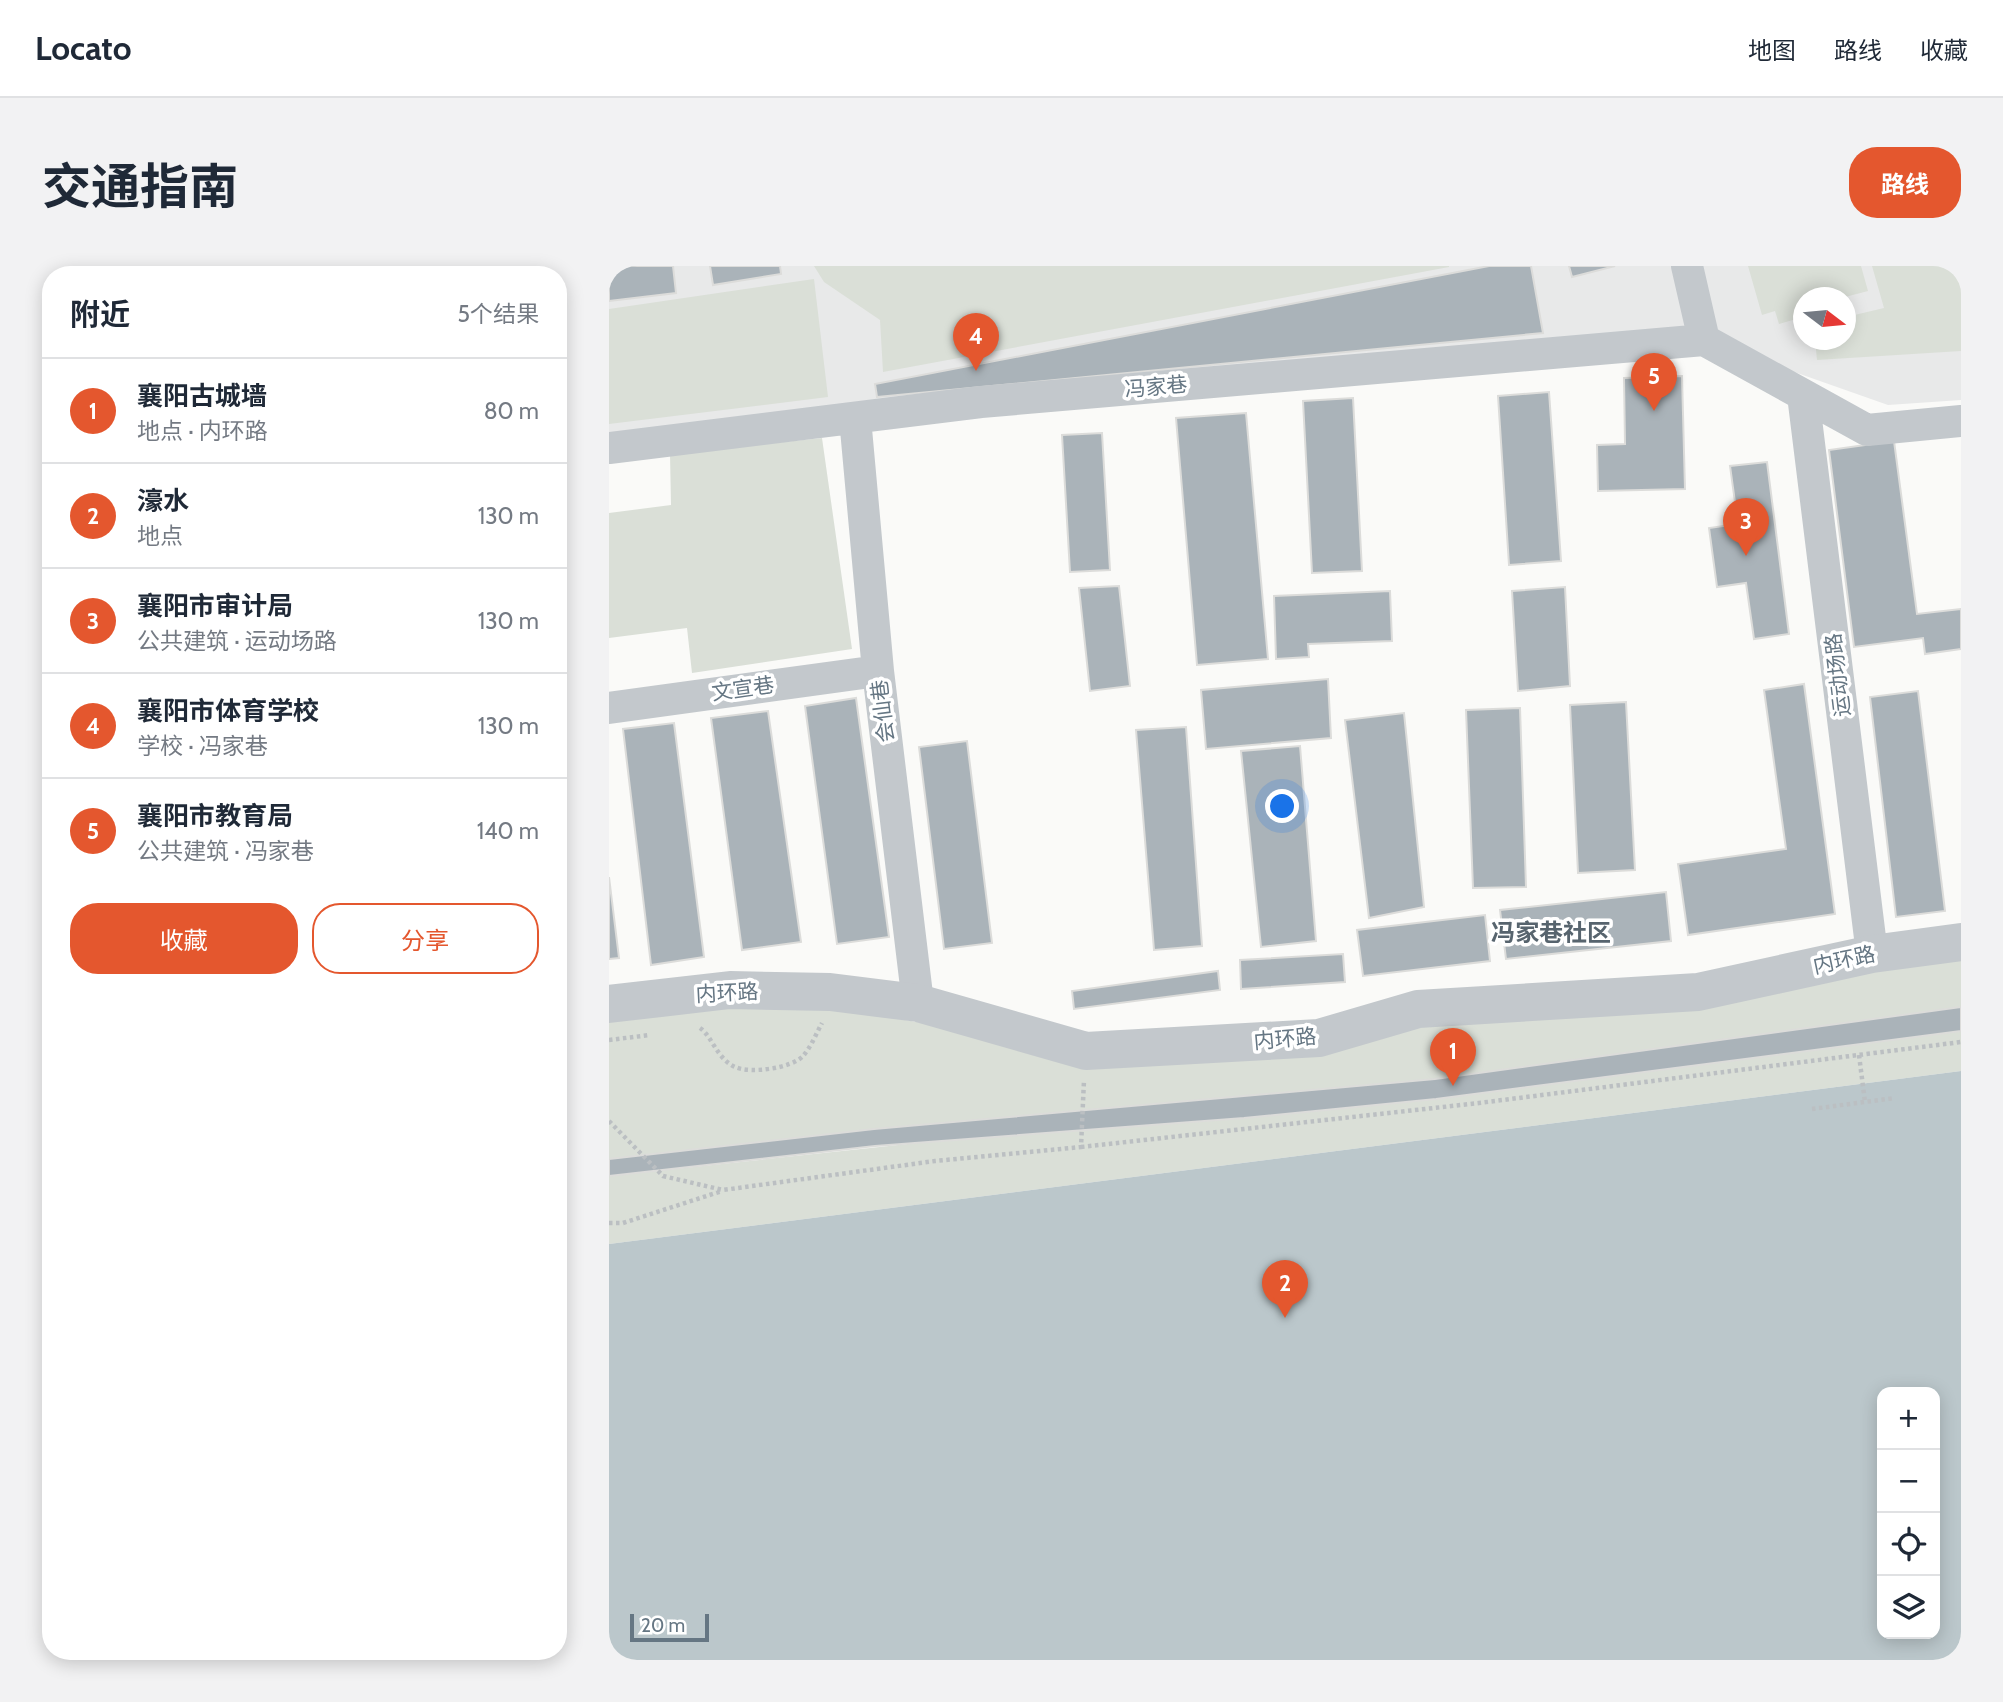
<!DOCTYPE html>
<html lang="zh">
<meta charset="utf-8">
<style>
:root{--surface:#fff;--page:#f2f2f3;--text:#1f2937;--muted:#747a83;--line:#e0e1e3;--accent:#e4572e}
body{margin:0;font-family:Cabin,"Noto Sans SC",sans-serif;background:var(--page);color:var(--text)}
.controls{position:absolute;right:21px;bottom:21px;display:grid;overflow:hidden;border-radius:14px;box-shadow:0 4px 18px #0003}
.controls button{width:63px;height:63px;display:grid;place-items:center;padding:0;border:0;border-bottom:2px solid var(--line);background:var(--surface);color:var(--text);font:35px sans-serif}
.compass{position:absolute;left:1184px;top:21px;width:63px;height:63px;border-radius:50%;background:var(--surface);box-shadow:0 4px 18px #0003;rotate:106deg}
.scale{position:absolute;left:21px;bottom:18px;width:79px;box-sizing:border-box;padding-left:7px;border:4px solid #657683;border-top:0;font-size:19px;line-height:24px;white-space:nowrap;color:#657683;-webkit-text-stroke:5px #fff;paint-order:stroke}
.you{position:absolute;left:674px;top:541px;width:24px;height:24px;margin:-18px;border:5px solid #fff;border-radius:50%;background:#1a73e8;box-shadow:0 0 0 10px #1a73e833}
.badge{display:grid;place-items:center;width:46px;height:46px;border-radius:50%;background:var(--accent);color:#fff;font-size:23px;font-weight:700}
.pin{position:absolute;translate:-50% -58px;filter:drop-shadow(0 2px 4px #0008)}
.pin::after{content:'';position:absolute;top:37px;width:24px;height:21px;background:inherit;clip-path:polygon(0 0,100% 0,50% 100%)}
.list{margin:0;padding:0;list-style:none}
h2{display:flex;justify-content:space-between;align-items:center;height:91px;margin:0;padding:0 28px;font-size:30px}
h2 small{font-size:23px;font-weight:400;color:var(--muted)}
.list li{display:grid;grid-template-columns:46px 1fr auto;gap:21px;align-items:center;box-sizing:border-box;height:105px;padding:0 28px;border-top:2px solid var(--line)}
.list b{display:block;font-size:26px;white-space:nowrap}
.list p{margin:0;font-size:23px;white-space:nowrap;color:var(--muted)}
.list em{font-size:23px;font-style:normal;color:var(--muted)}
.actions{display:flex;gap:14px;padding:21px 28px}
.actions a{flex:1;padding:16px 0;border:2px solid var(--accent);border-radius:28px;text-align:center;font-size:24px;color:var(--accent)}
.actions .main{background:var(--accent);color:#fff}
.icon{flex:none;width:38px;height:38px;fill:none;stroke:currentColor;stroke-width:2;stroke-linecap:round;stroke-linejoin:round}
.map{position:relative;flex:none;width:1352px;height:1394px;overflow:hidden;border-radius:28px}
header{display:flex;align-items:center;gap:42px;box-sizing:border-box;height:98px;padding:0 35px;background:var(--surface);border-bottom:2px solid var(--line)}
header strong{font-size:33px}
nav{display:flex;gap:38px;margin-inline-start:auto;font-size:24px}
.intro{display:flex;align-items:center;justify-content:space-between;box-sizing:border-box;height:168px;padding:0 42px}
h1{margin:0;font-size:49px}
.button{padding:18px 32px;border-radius:28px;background:var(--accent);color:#fff;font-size:24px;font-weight:700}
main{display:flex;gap:42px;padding:0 42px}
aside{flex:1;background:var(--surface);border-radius:28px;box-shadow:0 4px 18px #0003}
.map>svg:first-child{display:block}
.built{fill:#e8e9e9;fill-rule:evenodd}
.green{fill:#dadfd7}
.water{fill:#bbc7cb;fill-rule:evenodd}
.building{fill:#aab3b9;stroke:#dcdcda;stroke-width:2}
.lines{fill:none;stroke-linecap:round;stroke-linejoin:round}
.path{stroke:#bbbfc2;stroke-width:4.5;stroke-dasharray:3.5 3.5;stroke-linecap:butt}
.minor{stroke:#c3c8cc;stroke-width:32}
.tertiary{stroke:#c3c8cc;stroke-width:38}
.labels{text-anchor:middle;stroke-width:7;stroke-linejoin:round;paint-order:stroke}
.street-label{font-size:21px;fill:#657683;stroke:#fff}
.quarter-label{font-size:24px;font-weight:bold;fill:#57646e;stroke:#fff}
</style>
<header>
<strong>Locato</strong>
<nav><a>地图</a><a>路线</a><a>收藏</a></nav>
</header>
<div class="intro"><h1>交通指南</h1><a class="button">路线</a></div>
<main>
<aside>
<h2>附近<small>5个结果</small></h2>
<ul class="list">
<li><span class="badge">1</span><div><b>襄阳古城墙</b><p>地点 · 内环路</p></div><em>80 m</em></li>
<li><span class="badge">2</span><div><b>濠水</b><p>地点</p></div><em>130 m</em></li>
<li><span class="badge">3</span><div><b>襄阳市审计局</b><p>公共建筑 · 运动场路</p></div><em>130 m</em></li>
<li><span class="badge">4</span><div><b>襄阳市体育学校</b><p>学校 · 冯家巷</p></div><em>130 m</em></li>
<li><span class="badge">5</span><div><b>襄阳市教育局</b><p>公共建筑 · 冯家巷</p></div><em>140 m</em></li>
</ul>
<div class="actions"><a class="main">收藏</a><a>分享</a></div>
</aside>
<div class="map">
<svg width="1352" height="1394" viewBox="0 0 1352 1394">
<rect width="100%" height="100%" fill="#fafaf8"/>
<path class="built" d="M0,0H1352V134L1279,139L1095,74L0,182ZM1195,32H1237V74H1195Z"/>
<path class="green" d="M205,0H840V1L274,106L271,54L215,16Z
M1139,0H1252L1259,25L1236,31L1195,32L1194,51L1170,58L1166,45L1153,49Z
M1263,0H1352V85L1208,94L1206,74H1237V51L1275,42Z
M205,13L219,131L0,158V43Z
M213,172L243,383L83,407L78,362L0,372V247L62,239L61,188Z
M1352,676V741L826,813L265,863L0,893V738L121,724L477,785Z
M1352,765V805L0,978V910Z"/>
<path class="water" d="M1352,805V1394H0V978ZM1273,1126H1326V1368H1273Z"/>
<path class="building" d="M0,0H64L67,27L0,35Z
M101,0H171L172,8L104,19Z
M880,0H922L934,67L268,131L266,118Z
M960,0H1006L963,11Z
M1073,110L1076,223L989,225L988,179L1016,178L1015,112Z
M940,126L952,295L900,299L889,130Z
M744,132L753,305L703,307L694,135Z
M637,147L659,393L588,399L567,152Z
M493,167L501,304L461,306L453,169Z
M1285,175L1308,348L1352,343V383L1316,388L1314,372L1245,381L1220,184Z
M1158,196L1180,368L1145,373L1137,317L1108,321L1100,262L1129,258L1121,200Z
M510,320L521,420L481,425L470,322Z
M956,321L961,420L909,425L903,325Z
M781,325L783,375L699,378L700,391L667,393L665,330Z
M719,413L722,472L597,483L592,424Z
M1195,418L1226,648L1079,669L1069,598L1177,583L1155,424Z
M1309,425L1336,645L1287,651L1261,431Z
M247,432L280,671L228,678L196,440Z
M1017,436L1026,604L969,607L961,439Z
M911,442L917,621L864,622L857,444Z
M159,445L192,676L133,684L102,452Z
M795,447L815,641L760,652L736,454Z
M65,457L95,691L42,699L14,463Z
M577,461L593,680L545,684L527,464Z
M358,475L383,677L335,683L310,481Z
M691,480L707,675L652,681L632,485Z
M0,611L10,692L0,693Z
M1057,626L1062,675L897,693L891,644Z
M876,649L881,695L754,710L748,664Z
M734,688L736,716L632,723L631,694Z
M609,705L611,724L465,743L463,725Z
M1352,741V765L827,833L635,852L266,880L0,910V893L265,863L826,813Z"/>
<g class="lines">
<path class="path" d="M91,762C103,770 108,793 126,801C142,808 183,802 194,790C202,781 207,768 213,757
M0,774L41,769
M1250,789L1256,836
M1203,843L1286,832
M0,855L54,910L114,924L326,895L472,881L475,814
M472,881L870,837L1352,776
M0,957H14L113,925"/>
<path class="minor" d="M1078,0L1095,74L1258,164L1352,155
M1194,129L1263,688
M246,152L269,405L309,737
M0,182L372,136L1095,74
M0,442L269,405"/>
<path class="tertiary" d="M0,738L121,724L221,726L309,737L477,785L710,772L809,743L1089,726L1263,688L1352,676"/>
</g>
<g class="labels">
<g class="street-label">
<text transform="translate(547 121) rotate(-5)" y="7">冯家巷</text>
<text transform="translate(1229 409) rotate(-97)" y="7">运动场路</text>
<text transform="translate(134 423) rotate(-8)" y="7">文宣巷</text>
<text transform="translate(274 445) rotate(-97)" y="7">会仙巷</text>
<text transform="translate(1235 694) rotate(-12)" y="7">内环路</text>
<text transform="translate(118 727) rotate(-3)" y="7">内环路</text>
<text transform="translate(676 773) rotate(-5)" y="7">内环路</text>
</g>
<g class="quarter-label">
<text x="942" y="675">冯家巷社区</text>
</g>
</g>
</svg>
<div class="controls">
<button>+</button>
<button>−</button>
<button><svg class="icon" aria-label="locate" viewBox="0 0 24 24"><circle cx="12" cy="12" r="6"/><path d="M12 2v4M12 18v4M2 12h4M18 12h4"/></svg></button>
<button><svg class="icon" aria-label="layers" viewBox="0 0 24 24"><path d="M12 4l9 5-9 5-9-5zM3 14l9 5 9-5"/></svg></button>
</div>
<svg class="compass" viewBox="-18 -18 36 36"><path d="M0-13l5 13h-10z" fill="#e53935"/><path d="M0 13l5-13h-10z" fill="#747a83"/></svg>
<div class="scale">20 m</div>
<div class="you"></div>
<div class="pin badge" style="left:844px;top:820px">1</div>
<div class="pin badge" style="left:676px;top:1052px">2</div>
<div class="pin badge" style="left:1137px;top:290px">3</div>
<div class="pin badge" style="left:367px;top:105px">4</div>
<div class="pin badge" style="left:1045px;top:145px">5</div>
</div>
</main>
